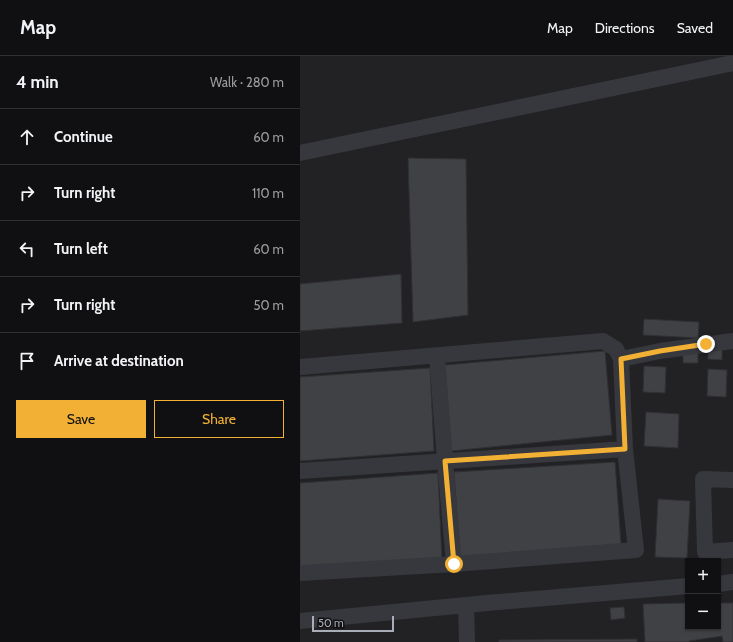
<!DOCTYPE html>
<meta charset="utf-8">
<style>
:root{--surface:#101012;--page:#1e1e20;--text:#f1f3f6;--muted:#9c9d9f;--line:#303032;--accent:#f2b134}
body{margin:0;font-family:Cabin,sans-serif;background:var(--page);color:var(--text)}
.controls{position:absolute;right:12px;bottom:12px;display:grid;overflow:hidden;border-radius:0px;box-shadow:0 1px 3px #0004}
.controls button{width:36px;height:36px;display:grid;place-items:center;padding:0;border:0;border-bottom:1px solid var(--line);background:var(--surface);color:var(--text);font:20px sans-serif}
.scale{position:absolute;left:12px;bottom:10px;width:82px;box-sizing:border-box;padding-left:4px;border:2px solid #a8adb8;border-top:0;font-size:11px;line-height:14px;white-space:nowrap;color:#a8adb8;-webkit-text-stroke:3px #111113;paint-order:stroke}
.stop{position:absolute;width:12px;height:12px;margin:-9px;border:3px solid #f2b134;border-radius:50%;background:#fff}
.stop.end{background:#f2b134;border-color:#fff;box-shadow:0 1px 4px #0008}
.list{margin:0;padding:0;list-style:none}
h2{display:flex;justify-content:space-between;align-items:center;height:52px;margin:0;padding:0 16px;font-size:17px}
h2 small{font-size:13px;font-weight:400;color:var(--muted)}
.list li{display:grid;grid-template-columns:26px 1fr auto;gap:12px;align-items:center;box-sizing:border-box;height:56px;padding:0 16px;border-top:1px solid var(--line)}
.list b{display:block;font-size:15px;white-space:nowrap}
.list em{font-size:13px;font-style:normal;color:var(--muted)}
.actions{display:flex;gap:8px;padding:12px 16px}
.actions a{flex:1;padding:9px 0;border:1px solid var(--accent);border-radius:0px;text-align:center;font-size:14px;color:var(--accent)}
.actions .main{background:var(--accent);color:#111}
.icon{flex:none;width:22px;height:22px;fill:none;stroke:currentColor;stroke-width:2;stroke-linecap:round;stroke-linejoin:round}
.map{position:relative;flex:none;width:433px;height:586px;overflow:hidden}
header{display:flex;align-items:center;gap:24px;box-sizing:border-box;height:56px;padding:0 20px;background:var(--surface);border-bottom:1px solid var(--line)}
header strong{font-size:19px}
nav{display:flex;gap:22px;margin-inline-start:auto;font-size:14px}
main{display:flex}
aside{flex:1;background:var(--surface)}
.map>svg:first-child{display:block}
.built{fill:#222225;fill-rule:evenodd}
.building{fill:#404145;stroke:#303034}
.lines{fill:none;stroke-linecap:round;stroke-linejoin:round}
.minor{stroke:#37383d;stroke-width:16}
.route{stroke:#f2b134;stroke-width:5}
</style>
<header>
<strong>Map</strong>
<nav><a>Map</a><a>Directions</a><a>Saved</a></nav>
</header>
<main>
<aside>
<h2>4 min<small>Walk · 280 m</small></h2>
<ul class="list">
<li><svg class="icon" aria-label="ahead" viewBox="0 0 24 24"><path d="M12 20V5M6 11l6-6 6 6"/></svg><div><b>Continue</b></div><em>60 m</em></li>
<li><svg class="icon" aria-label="right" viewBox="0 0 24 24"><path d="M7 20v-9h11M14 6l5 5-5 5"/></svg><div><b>Turn right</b></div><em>110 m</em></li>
<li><svg class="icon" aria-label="left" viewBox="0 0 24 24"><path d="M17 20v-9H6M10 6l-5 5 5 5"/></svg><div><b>Turn left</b></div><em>60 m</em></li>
<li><svg class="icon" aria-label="right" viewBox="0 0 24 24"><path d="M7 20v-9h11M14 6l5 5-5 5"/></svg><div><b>Turn right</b></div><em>50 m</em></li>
<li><svg class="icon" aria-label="arrive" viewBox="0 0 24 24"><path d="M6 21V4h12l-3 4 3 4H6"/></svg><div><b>Arrive at destination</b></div></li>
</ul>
<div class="actions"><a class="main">Save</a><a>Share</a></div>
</aside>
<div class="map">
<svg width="433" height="586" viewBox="0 0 433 586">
<rect width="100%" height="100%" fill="#161618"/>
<path class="built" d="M0,0H433V586H0ZM388,505H418V571H388Z"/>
<path class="building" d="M108,102L166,103L168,259L113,266Z
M101,218L102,267L0,275V228Z
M344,263L399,266L398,282L343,279Z
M408,293L422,294V304L408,303Z
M383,294L398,295V307H383Z
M305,295L312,379L151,395L145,309Z
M344,310L366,311L365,337L343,336Z
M130,312L134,395L0,405V321Z
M408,313L427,314L426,341L407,340Z
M346,356L379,358L378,392L344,390Z
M315,406L321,488L160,502L154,416Z
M138,417L142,505L0,514V427Z
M358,443L390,445L387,502L355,501Z
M388,547V571H418V547H433V586H423L422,580L389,585V586H345L343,548Z
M324,551L325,562L311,564L310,552Z
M337,583V586H199V584Z"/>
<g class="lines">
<path class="minor" d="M0,97L433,7
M137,300L145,405L154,508
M0,311L303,285L316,293L321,303
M0,415L325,393
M433,424L403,423L405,496L433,494
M0,517L154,508L336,494L325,393L321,303L360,295L433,285
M418,528L433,526
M166,549L167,586
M0,565L187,547L388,530"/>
</g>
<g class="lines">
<path class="route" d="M154,508L145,405L325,393L321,303L360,295L406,288"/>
</g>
</svg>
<div class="controls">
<button>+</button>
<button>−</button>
</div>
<div class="scale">50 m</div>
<div class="stop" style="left:154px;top:508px"></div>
<div class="stop end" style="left:406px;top:288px"></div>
</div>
</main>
